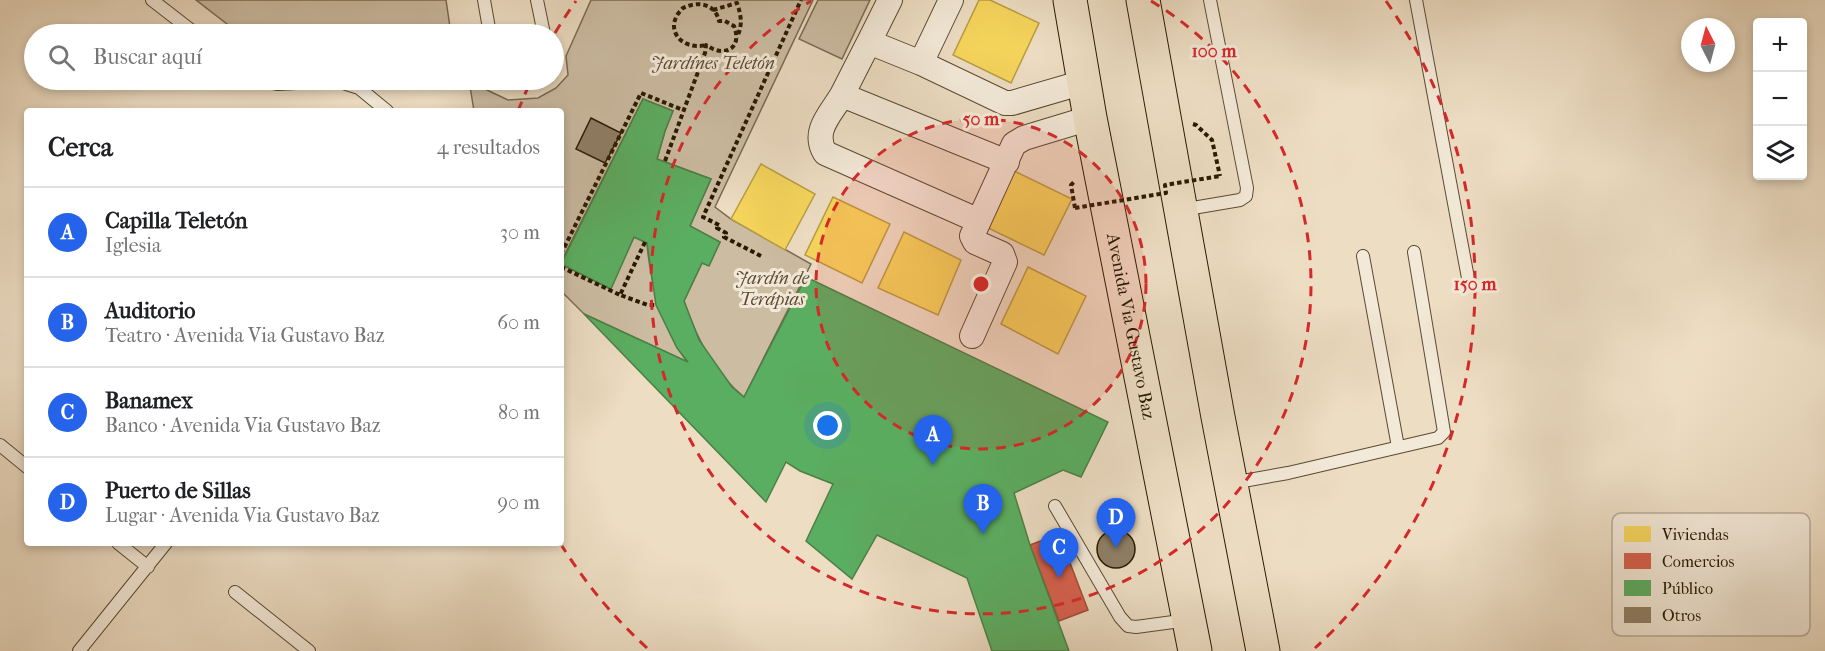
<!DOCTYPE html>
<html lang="es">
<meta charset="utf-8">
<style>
:root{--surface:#fff;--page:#f6f6f6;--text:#202124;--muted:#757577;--line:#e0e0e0;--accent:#2563eb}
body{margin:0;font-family:"IM FELL French Canon",serif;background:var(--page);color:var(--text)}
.controls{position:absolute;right:18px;top:18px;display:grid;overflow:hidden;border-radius:6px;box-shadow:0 3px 9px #0003}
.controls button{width:54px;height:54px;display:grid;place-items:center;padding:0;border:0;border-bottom:2px solid var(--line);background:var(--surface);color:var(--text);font:30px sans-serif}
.compass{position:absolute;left:1681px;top:18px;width:54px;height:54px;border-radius:50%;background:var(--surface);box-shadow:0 3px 9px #0003;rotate:354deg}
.you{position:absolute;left:828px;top:426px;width:21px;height:21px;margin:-15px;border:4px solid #fff;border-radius:50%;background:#1a73e8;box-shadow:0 0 0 9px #1a73e833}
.badge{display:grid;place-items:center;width:39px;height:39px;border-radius:50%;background:var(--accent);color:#fff;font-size:20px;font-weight:700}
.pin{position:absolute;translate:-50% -50px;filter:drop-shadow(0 2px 3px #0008)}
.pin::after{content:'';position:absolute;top:32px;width:21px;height:18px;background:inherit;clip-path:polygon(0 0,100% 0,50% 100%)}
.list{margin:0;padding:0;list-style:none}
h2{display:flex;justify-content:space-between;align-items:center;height:78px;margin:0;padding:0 24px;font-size:26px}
h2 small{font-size:20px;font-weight:400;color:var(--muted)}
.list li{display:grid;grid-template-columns:39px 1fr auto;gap:18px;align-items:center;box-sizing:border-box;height:90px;padding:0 24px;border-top:2px solid var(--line)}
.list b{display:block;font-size:22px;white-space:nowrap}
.list p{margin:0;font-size:20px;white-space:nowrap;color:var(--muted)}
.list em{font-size:20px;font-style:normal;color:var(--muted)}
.icon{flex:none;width:33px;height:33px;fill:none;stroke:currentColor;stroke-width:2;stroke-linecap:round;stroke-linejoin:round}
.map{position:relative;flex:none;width:1825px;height:651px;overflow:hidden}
.search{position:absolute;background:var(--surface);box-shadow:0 3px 9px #0003;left:24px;top:24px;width:540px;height:66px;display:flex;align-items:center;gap:15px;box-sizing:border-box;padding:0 21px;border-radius:33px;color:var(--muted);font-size:22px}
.panel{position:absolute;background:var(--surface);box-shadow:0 3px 9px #0003;left:24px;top:108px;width:540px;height:438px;border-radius:6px}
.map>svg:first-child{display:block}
.green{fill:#ccbca2;stroke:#7a6a52;stroke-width:1.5}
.homes{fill:#f6d55c;stroke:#b89d41;stroke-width:1.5}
.shops{fill:#d6604d;stroke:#a24b36;stroke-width:1.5}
.public{fill:#5aae61;stroke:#4b8144;stroke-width:1.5}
.building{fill:#8f7f66;stroke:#291902;stroke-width:1.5}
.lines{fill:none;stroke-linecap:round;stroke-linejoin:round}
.service-casing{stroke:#5a4a32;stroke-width:14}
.minor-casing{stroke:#5a4a32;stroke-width:26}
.primary-casing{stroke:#291902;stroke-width:35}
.path{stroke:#291902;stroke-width:4;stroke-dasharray:4.5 3;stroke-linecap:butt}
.service{stroke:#f3e9d8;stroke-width:12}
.minor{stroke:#f3e9d8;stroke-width:24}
.primary{stroke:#edddc3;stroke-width:33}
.path-bridge{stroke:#291902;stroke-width:4;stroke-dasharray:4.5 3;stroke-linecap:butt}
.ring{fill:none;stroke:#d62828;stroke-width:3;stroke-dasharray:10 8}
.labels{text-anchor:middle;stroke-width:6;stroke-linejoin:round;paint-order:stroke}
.park-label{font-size:18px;font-style:italic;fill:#5a4a32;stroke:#f3e9d8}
.street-label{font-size:18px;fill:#291902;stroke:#f3e9d8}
.key{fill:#f3e9d8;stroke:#b6ab98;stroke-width:1.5}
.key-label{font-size:16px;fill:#291902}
.centre{fill:#d62828;stroke:#f3e9d8;stroke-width:3}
.ring-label{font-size:18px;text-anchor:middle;font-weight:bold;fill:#d62828;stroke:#f3e9d8;stroke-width:6;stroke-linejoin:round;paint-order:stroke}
</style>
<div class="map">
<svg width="1825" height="651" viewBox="0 0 1825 651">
<rect width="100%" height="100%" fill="#edddc3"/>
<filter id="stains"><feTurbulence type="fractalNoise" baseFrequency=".00333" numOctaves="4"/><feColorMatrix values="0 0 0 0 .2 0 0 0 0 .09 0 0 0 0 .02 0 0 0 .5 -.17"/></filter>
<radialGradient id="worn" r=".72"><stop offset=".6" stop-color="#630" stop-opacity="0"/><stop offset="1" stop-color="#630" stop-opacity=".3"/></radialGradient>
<path class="green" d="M196,0H446L451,34H240Z
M591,0H813L715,207L731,219L811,264L744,397C714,373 696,337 684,301L702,263L709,265L720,242L690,226L711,179L657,159L665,131L673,111L643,99L561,262V111H474L469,80H475L487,90L508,100L538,98L556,88L568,75L566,56Z
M818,0H870L842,59L799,39Z
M634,237L647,243C650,284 663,329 687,362L584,314L561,291V264L610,289Z"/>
<path class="homes" d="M979,0H990L1039,23L1011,83L953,55Z
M761,164L815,194L785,250L731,219Z
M1012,170L1072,199L1044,255L984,226Z
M833,197L890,224L862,283L805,255Z
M904,232L961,260L938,315L878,288Z
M1028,267L1086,296L1058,354L1001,324Z"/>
<path class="shops" d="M1059,534L1088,610L1059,621L1030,545Z"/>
<path class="public" d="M643,99L673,111L665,131L657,159L711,179L690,226L720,242L709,266L702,263L684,301L699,340L732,387L744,397L806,277L1108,422L1081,477L1063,470L1014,493L1030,545L1069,651H992L967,578L877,535L852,579L806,541L833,484L800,471L786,462L766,502L584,314L688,362L677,348L656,305L647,243L634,237L611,289L561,264Z"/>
<path class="building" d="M591,118L621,133L605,163L576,149Z
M1097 549a19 19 0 1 1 38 0a19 19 0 1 1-38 0Z"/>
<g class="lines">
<defs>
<path id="service" d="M152,0L196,34
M484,0L490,34
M537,0L544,34
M1416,0L1468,278
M257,80L277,84L337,81L359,88L387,111
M1181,210L1240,200L1246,196L1247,188L1210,0
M1363,256L1398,447
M0,445L27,467
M1232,483L1288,473L1438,438L1444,432L1414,252
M1055,506L1120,617L1128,626L1136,627L1188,620
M118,543L148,567
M235,592L309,651
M79,651L166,543"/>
<path id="minor" d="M890,0L869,42L921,63L1005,103H1012L1084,82
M921,63L951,0
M842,95L869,42
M979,221L825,153C812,131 830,115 842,95L1007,162
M972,336L1005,262L1002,254L975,242L972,236L1014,144L1024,138L1090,118"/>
<g id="primary">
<path id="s1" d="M1070,0L1090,118L1195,651"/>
<path d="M1143,0L1218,417L1263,651"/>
</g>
</defs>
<use href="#service" class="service-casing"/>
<use href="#minor" class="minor-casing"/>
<use href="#primary" class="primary-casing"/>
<path class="path" d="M713,10L737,3C741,15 743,25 737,37
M1193,124L1196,125L1212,140L1220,176
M665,161L705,53L706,45C724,58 743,49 734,26L725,21H719C715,3 697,1 683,8C662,28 681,51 706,45
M1075,208L1071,185L1075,181
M645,242L620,295L648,305H656
M561,254L641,93L683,110
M761,256L724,237L726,233L717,228L719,225L703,217L801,0
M561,267L620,295"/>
<use href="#service" class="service"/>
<use href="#minor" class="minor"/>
<use href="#primary" class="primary"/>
<path class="path-bridge" d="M1075,208L1166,193L1165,185L1220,176"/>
</g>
<circle cx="981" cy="284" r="165" fill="#d62828" fill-opacity=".12"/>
<g class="ring">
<circle cx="981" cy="284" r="165"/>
<path d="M1151 1A330 330 0 1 1 811 1"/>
<path d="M647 648A494 494 0 0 1 562 546M518 111A494 494 0 0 1 530 83M555 33A494 494 0 0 1 576 1M1386 1A494 494 0 0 1 1315 648"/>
</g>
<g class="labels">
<g class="park-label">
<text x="713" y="69">Jardínes Teletón</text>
<text x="772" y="284">Jardín de<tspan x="772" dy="21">Terápias</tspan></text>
</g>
<g class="street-label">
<text dy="6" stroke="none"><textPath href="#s1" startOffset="332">Avenida Via Gustavo Baz</textPath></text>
</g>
</g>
<rect x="1612" y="513" width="198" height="123" rx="9" class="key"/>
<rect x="1624" y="526" width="27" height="16" fill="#f6d55c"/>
<rect x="1624" y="553" width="27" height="16" fill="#d6604d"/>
<rect x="1624" y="580" width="27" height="16" fill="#5aae61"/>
<rect x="1624" y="607" width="27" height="16" fill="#8f7f66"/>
<g class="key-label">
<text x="1662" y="540">Viviendas</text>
<text x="1662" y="567">Comercios</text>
<text x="1662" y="594">Público</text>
<text x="1662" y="621">Otros</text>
</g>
<circle cx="981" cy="284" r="9" class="centre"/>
<g class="ring-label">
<text x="1214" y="57">100 m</text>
<text x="981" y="125">50 m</text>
<text x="1475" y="290">150 m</text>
</g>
<rect width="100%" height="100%" filter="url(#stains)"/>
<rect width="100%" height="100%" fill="url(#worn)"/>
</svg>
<div class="controls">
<button>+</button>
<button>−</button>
<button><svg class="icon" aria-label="layers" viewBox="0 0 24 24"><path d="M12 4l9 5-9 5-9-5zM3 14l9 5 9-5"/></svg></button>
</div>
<svg class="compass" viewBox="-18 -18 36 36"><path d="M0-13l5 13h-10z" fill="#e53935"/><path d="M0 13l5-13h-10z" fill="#757577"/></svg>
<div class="you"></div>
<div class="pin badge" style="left:933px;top:465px">A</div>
<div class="pin badge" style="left:983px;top:534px">B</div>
<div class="pin badge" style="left:1059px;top:578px">C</div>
<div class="pin badge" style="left:1116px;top:548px">D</div>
<div class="search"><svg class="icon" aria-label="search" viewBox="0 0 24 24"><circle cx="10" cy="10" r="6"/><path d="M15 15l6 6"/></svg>Buscar aquí</div>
<section class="panel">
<h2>Cerca<small>4 resultados</small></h2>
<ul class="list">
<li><span class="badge">A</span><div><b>Capilla Teletón</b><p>Iglesia</p></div><em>30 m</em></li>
<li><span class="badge">B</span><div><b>Auditorio</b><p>Teatro · Avenida Via Gustavo Baz</p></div><em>60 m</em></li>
<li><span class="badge">C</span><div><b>Banamex</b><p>Banco · Avenida Via Gustavo Baz</p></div><em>80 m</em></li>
<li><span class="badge">D</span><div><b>Puerto de Sillas</b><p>Lugar · Avenida Via Gustavo Baz</p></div><em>90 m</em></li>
</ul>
</section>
</div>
